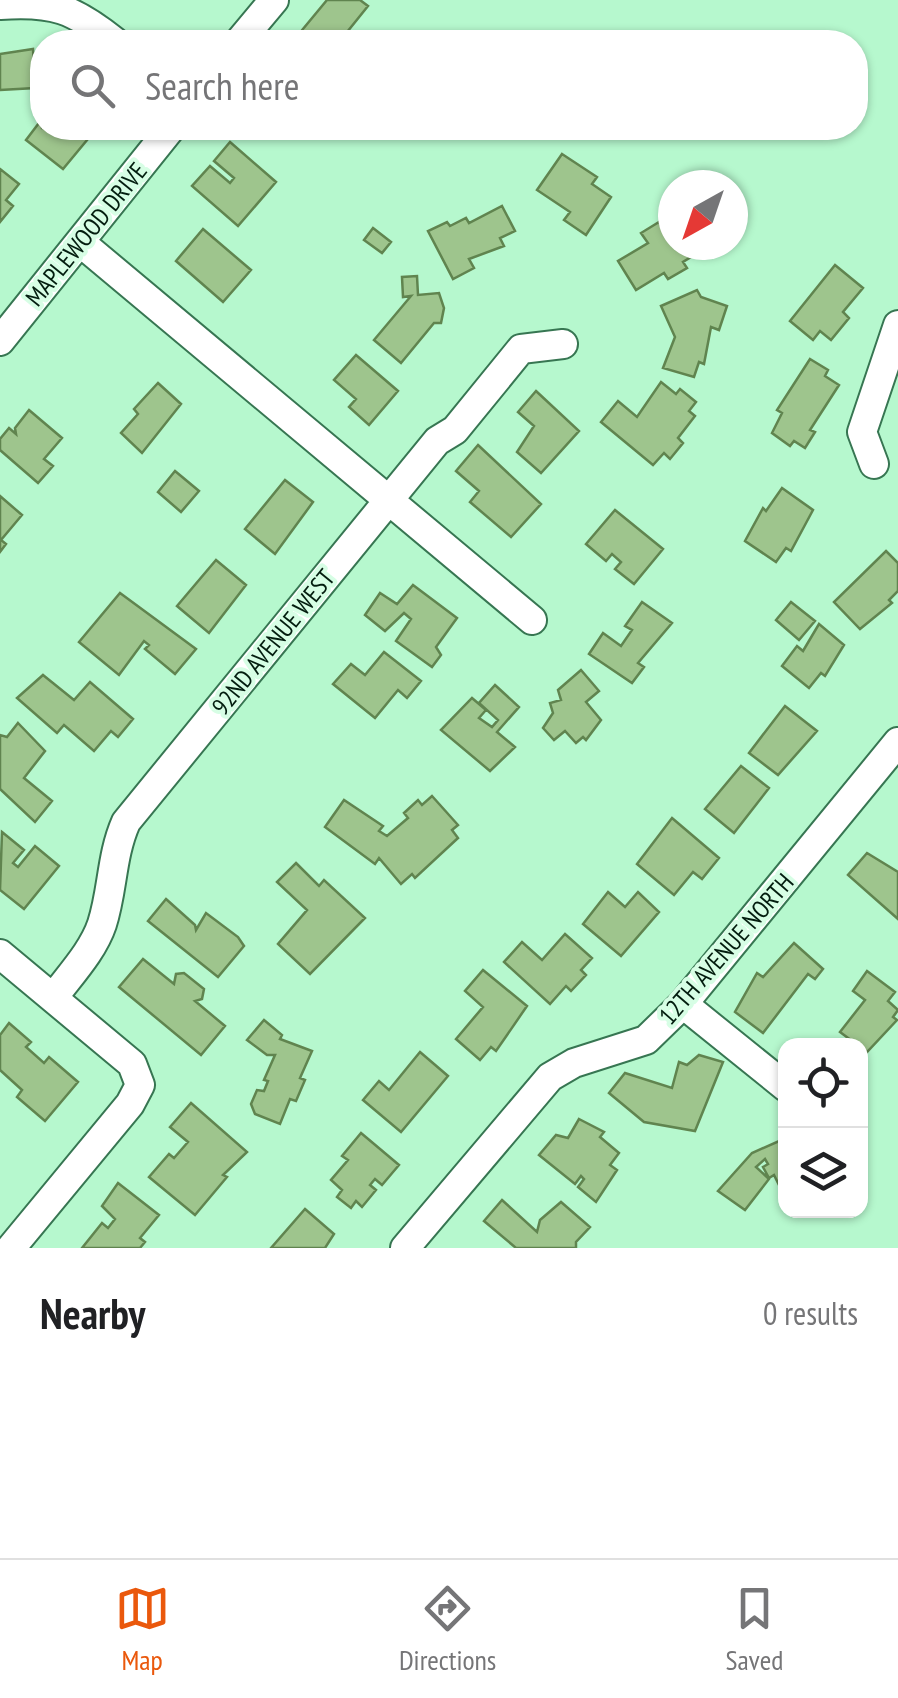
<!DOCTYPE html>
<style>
:root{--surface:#fff;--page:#f2f2f2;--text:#202124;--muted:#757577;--line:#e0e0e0;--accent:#ea580c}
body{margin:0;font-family:"PT Sans Narrow",sans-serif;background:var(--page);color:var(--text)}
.controls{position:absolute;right:30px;bottom:30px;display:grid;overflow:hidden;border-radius:20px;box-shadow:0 2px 8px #0004}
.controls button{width:90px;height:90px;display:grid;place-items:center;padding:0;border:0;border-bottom:2px solid var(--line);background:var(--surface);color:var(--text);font:50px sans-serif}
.compass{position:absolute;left:658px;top:170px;width:90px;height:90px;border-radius:50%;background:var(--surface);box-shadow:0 2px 8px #0004;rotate:220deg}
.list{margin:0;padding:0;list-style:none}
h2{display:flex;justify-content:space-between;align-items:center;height:130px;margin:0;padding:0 40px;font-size:42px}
h2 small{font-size:32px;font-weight:400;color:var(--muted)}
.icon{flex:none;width:55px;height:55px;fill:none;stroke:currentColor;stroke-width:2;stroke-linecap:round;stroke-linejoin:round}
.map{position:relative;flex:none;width:898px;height:1248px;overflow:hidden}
.search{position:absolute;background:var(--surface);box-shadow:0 2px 8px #0004;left:30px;right:30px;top:30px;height:110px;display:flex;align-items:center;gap:25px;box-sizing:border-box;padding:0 35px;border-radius:40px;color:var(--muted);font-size:38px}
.sheet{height:310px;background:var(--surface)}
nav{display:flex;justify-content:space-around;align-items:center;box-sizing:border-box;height:140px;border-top:2px solid var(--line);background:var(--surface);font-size:28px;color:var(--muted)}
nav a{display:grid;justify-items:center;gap:5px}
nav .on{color:var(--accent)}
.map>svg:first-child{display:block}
.building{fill:#9ec58d;stroke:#60844f;stroke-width:2.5}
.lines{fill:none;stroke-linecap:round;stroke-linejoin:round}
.minor-casing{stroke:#377652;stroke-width:32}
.minor{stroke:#fff;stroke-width:28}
.labels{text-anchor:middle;stroke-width:8;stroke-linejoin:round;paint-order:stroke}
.street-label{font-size:25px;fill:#031d0f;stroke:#d7fee5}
</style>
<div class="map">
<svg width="898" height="1248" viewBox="0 0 898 1248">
<rect width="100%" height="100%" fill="#b6f8ce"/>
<path class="building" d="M327,0H360L368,6L339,42L333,38L330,42H307L298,35Z
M33,49L35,88L0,90V54Z
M42,119V128H97L63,169L26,140Z
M230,142L276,182L238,226L192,186L210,166L230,183L234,178L214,161Z
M562,154L597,177L592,184L611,197L586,235L564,220L570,212L537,190Z
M0,169L19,184L6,200L13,206L0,222Z
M502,206L515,231L500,238L504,246L469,259L474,268L453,279L428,231L447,222L450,226L466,218L469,223Z
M659,222L665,233L673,228V245H685L691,257L683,262L687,268L668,279L664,273L636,290L618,261L648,243L641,233Z
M373,228L391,242L382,253L364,240Z
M203,229L251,270L223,302L176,261Z
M835,265L863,288L843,312L849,318L831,340L820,331L813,340L790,321Z
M417,276L418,295L439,293L444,308L441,323H434L401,363L374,340L411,296L403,297L402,277Z
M697,290L701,297L727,306L719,330L711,327L704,364L699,362L694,377L663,368L675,337L661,306Z
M356,355L398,391L369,425L349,407L356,399L334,380Z
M810,359L828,370L825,376L839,385L810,430L815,432L805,448L794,441L790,446L772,433L782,413L777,410Z
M661,382L676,394L680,389L696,402L689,411L695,416L678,438L683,443L670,459L664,453L653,465L601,422L618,401L637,417Z
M158,383L181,404L142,453L121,433L138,414L134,409Z
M536,391L579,431L541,473L517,452L534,426L518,412Z
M29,410L62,438L44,459L53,466L38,483L0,450V439L9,428L16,434L15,428Z
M478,445L541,504L511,537L470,502L479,491L456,471Z
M175,471L199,491L181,512L158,492Z
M285,480L313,502L275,554L245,529Z
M782,488L813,510L791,551L786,548L776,562L745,541L763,508L766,511Z
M0,496L22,515L1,540L6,544L0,552Z
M615,510L663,549L634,584L615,569L621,562L612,554L606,561L586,544Z
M886,551L898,563V591L889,600L892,603L860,629L834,602Z
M216,560L246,585L209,633L177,606Z
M413,585L457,618L436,647L441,655L432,667L396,641L411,619L404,613L385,631L365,615L380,593L397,604Z
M120,593L196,649L175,674L145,649L149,645L144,641L119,675L79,642Z
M642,602L672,623L638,663L644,667L632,683L589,654L603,633L621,646L632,630L625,626Z
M791,602L815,621L799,640L776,620Z
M819,624L844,645L825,676L821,673L809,688L782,666L797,646L803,651Z
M384,652L421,681L407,698L398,690L375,718L333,684L351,664L365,675Z
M581,670L599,691L586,702L601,720L586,740L583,737L576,743L565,731L554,740L543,728L553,713L550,703L561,700L558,690Z
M43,675L74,700L90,682L133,719L118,737L111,731L94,751L64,725L57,733L17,698Z
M495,685L519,707L497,732L515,747L490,771L441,730L472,698L486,710L479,718L492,727L498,720L479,703Z
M785,706L817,731L778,775L749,753Z
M18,723L45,751L24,778L52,801L35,822L0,789V735L7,737Z
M741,766L769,788L734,833L705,809Z
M432,796L458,825L452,830L458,838L415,878L412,874L401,884L379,858L375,864L325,827L344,800L383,826L379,831L387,836L408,818L404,813L418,800L422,805Z
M672,818L719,858L702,879L693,872L674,895L637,864Z
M2,832L24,850L13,863L18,867L35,846L59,866L24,909L0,890Z
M867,853L898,872V919L848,875Z
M296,863L319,886L324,880L365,918L310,974L278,944L307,910L277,882Z
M608,892L625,907L638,892L659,912L621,956L583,924Z
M166,899L195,925L196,930L206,913L238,937L244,946L218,977L148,921Z
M565,934L592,958L581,970L586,975L571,991L566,986L550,1004L504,962L522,942L542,960Z
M794,943L823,969L815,979L808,974L763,1033L735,1012L757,973L763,977Z
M143,959L174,984L176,974L184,973L204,989L202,999L195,1001L225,1026L201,1055L119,987Z
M483,970L527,1006L496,1051L491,1047L480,1060L456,1039L483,1007L465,991Z
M867,971L895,992L888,1001L898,1010L893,1017L897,1020L867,1052L840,1032L865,1000L853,991Z
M264,1020L282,1035L280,1039L312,1051L300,1078L305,1080L296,1101L290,1099L280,1124L255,1114L251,1104L257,1090L264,1091L268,1081L264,1080L275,1055H267L247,1040Z
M9,1023L31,1042L26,1047L44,1063L49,1057L78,1082L45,1121L17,1097L22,1090L0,1070V1035Z
M420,1052L448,1076L401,1132L363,1100L379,1081L389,1090Z
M699,1055L723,1062L695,1131L644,1122L609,1093L625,1073L672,1088L679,1062L687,1065Z
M191,1103L247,1152L223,1175L227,1177L195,1215L149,1177L169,1154L174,1158L188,1142L170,1127Z
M579,1119L604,1132L600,1137L619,1153L610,1165L617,1170L596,1202L578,1187L584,1179L581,1176L575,1184L539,1155L556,1135L568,1138Z
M361,1133L399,1165L382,1185L375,1179L370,1185L376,1190L362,1207L356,1201L351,1208L337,1197L342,1190L331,1180L348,1160L342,1156Z
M786,1138V1184L780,1187L774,1175L769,1178L763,1167L768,1164L765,1159L756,1167L769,1179L745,1210L718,1191L752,1153Z
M118,1183L159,1215L140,1238L145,1242L140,1248H82L102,1223L108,1228L115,1219L102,1206Z
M502,1200L537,1232L540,1220L561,1202L590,1227L576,1242V1248H516L484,1221Z
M305,1209L334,1234L325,1248H271Z"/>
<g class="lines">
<defs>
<path id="minor" d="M0,5C53,1 74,9 115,42
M239,42L274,0
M80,242L532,620
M0,341L171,128
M874,464L862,432L898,325
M0,954L132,1064L140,1085L130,1104L11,1248
M53,998C70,975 93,951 102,924C113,890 111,856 126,822L437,441L455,430L521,349L563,344
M683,1004L786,1087
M405,1248L550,1077L574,1063L646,1040L683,1004L898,742"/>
</defs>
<use href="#minor" class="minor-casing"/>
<use href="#minor" class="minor"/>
</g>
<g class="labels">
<g class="street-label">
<text transform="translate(86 234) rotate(-51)" y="9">MAPLEWOOD DRIVE</text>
<text transform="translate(273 642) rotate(-51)" y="9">92ND AVENUE WEST</text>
<text transform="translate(726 949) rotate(-49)" y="9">12TH AVENUE NORTH</text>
</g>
</g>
</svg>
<div class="controls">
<button><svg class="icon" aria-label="locate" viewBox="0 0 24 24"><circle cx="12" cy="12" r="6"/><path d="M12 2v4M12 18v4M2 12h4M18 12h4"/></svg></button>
<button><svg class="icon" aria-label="layers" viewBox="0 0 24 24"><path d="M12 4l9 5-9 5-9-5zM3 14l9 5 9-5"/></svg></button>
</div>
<svg class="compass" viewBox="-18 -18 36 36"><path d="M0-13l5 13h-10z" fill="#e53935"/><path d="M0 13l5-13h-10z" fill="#757577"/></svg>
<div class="search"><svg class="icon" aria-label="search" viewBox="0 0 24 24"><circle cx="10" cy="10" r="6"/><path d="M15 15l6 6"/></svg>Search here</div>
</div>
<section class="sheet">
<h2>Nearby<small>0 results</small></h2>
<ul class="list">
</ul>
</section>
<nav>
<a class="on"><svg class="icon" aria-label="map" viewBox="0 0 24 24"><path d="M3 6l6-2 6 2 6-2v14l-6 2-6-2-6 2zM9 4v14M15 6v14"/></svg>Map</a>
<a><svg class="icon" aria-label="directions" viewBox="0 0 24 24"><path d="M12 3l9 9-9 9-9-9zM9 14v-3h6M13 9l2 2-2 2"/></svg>Directions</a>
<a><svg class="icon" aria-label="saved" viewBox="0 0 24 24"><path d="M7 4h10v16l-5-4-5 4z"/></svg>Saved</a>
</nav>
